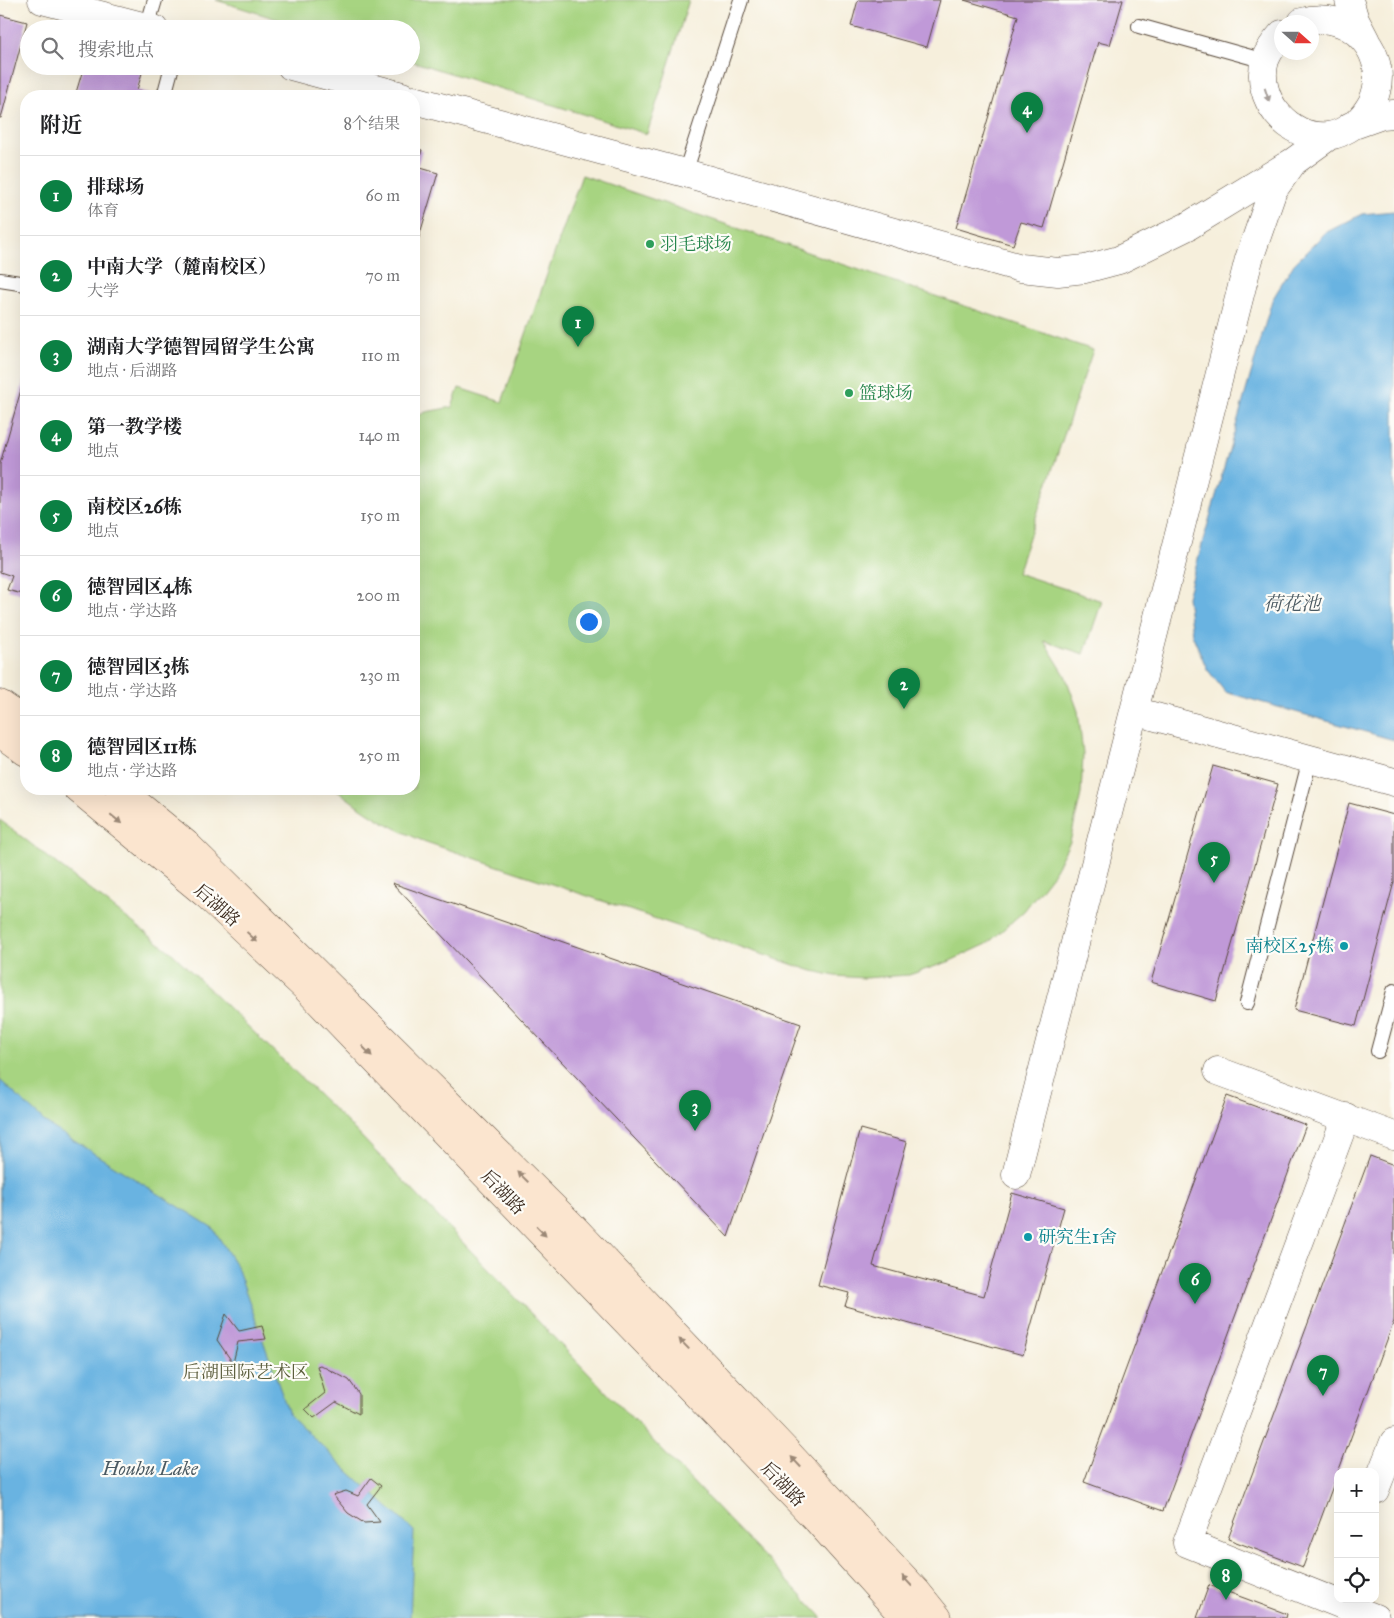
<!DOCTYPE html>
<html lang="zh">
<meta charset="utf-8">
<style>
:root{--surface:#fff;--page:#f2f2f2;--text:#202124;--muted:#757577;--line:#e0e0e0;--accent:#0b8043}
body{margin:0;font-family:"IM FELL Great Primer","Noto Serif SC",serif;background:var(--page);color:var(--text)}
.controls{position:absolute;right:15px;bottom:15px;display:grid;overflow:hidden;border-radius:10px;box-shadow:0 5px 20px #0002}
.controls button{width:45px;height:45px;display:grid;place-items:center;padding:0;border:0;border-bottom:1px solid var(--line);background:var(--surface);color:var(--text);font:25px sans-serif}
.compass{position:absolute;left:1274px;top:15px;width:45px;height:45px;border-radius:50%;background:var(--surface);box-shadow:0 5px 20px #0002;rotate:111deg}
.you{position:absolute;left:588px;top:621px;width:18px;height:18px;margin:-12px;border:4px solid #fff;border-radius:50%;background:#1a73e8;box-shadow:0 0 0 8px #1a73e833}
.badge{display:grid;place-items:center;width:32px;height:32px;border-radius:50%;background:var(--accent);color:#fff;font-size:16px;font-weight:700}
.pin{position:absolute;translate:-50% -41px;filter:drop-shadow(0 1px 2px #0008)}
.pin::after{content:'';position:absolute;top:26px;width:18px;height:15px;background:inherit;clip-path:polygon(0 0,100% 0,50% 100%)}
.list{margin:0;padding:0;list-style:none}
h2{display:flex;justify-content:space-between;align-items:center;height:65px;margin:0;padding:0 20px;font-size:21px}
h2 small{font-size:16px;font-weight:400;color:var(--muted)}
.list li{display:grid;grid-template-columns:32px 1fr auto;gap:15px;align-items:center;box-sizing:border-box;height:80px;padding:0 20px;border-top:1px solid var(--line)}
.list b{display:block;font-size:19px;white-space:nowrap}
.list p{margin:0;font-size:16px;white-space:nowrap;color:var(--muted)}
.list em{font-size:16px;font-style:normal;color:var(--muted)}
.icon{flex:none;width:28px;height:28px;fill:none;stroke:currentColor;stroke-width:2;stroke-linecap:round;stroke-linejoin:round}
.map{position:relative;flex:none;width:1394px;height:1618px;overflow:hidden}
.search{position:absolute;background:var(--surface);box-shadow:0 5px 20px #0002;left:20px;top:20px;width:400px;height:55px;display:flex;align-items:center;gap:12px;box-sizing:border-box;padding:0 18px;border-radius:28px;color:var(--muted);font-size:19px}
.panel{position:absolute;background:var(--surface);box-shadow:0 5px 20px #0002;left:20px;top:90px;width:400px;height:705px;border-radius:20px}
.map>svg:first-child{display:block}
.green{fill:#a7d481;stroke:#717f50}
.water{fill:#69b3e1;stroke:#526e80}
.building{fill:#c099d8}
.lines{fill:none;stroke-linecap:round;stroke-linejoin:round}
.service-casing{stroke:#57483a;stroke-width:16}
.minor-casing{stroke:#57483a;stroke-width:29}
.secondary-casing{stroke:#57483a;stroke-width:29}
.service{stroke:#fff;stroke-width:14}
.minor{stroke:#fff;stroke-width:28}
.secondary{stroke:#fbe5cf;stroke-width:28}
.oneway{fill:#a79f9a}
.oneway2{fill:#9b8876}
.leisure-dot{fill:#2e9e5b;stroke:#fdfcf7;stroke-width:2}
.culture-dot{fill:#0f9aa8;stroke:#fdfcf7;stroke-width:2}
.labels{text-anchor:middle;stroke-width:4.5;stroke-linejoin:round;paint-order:stroke}
.leisure-label{font-size:18px;fill:#27864d;stroke:#fdfcf7;text-anchor:start}
.street-label{font-size:18px;fill:#3b2a1e;stroke:#fdfcf7}
.culture-label{font-size:18px;fill:#0d838f;stroke:#fdfcf7;text-anchor:end}
.park-label{font-size:18px;fill:#5b5d3c;stroke:#fdfcf7}
.water-label{font-size:19px;font-style:italic;fill:#4b5a62;stroke:#fdfcf7}
</style>
<div class="map">
<svg width="1394" height="1618" viewBox="0 0 1394 1618">
<rect width="100%" height="100%" fill="#fdfcf7"/>
<filter id="ink" filterUnits="userSpaceOnUse"><feTurbulence type="fractalNoise" baseFrequency=".02" numOctaves="2"/><feDisplacementMap in="SourceGraphic" scale="10" xChannelSelector="R" yChannelSelector="G"/><feConvolveMatrix kernelMatrix="1 2 1 2 8 2 1 2 1" color-interpolation-filters="sRGB"/></filter>
<filter id="wash" filterUnits="userSpaceOnUse"><feTurbulence type="fractalNoise" baseFrequency=".0096" numOctaves="4" result="noise"/><feDisplacementMap in="SourceGraphic" scale="20" xChannelSelector="R" yChannelSelector="G"/><feGaussianBlur stdDeviation="1.12" result="paint"/><feColorMatrix in="noise" values="0 0 0 0 0 0 0 0 0 0 0 0 0 0 0 0 0 1.4 0 .05"/><feComposite in="paint" operator="in"/></filter>
<g filter="url(#wash)">
<rect width="100%" height="100%" fill="#f6efdc"/>
<path class="green" d="M216,0H689L647,134L411,61V29H309Z
M582,175L1093,350L1017,573L1102,601L1084,654L1044,641L1065,675L1078,711L1083,754L1081,794L1070,842L1052,875L1024,911L987,944L948,962L909,975L864,978L835,976L809,970L423,841C392,828 362,811 336,789H414V418L426,412L452,407L459,388L502,402Z
M0,820L172,953L351,1126L823,1618H0Z"/>
<path class="water" d="M1394,211V740L1225,692L1207,669L1192,634L1187,597L1272,300L1294,264L1325,233L1362,214Z
M0,1080L47,1124L213,1228L237,1267L289,1414L348,1471L414,1531L410,1618H0Z"/>
<g id="blocks">
<path class="building" d="M858,0H940L927,47L851,26Z
M964,0H1123L1110,45L1098,42L1044,228L1021,222L1013,245L956,228L1018,16Z
M0,15L27,22L1,118H0Z
M84,66H120L142,73L137,90L158,96H75Z
M414,148L422,150L417,167L438,173L414,254Z
M26,372V595L7,590L12,576L0,572V464Z
M1213,766L1278,784L1216,1001L1151,982Z
M1349,803L1394,815V882L1356,1026L1294,1010Z
M392,883L801,1024L728,1237Z
M1227,1096L1306,1125L1163,1511L1084,1482Z
M860,1129L907,1142L873,1266L984,1296L1012,1193L1064,1208L1023,1355L845,1306L849,1293L818,1285Z
M1370,1156L1394,1165V1321L1303,1567L1228,1539Z
M226,1314L239,1331L262,1326L266,1339L238,1342L233,1363L217,1340Z
M320,1365L349,1380L359,1394V1414L336,1402L314,1418L305,1409L325,1393L317,1366Z
M371,1478L381,1486L367,1504L380,1522L364,1523L348,1513L333,1495L346,1491L358,1496Z
M1209,1585L1287,1614L1286,1618H1197Z"/>
</g>
</g>
<g filter="url(#ink)">
<use href="#blocks" fill-opacity="0" stroke="#57483a" stroke-width="1"/>
<g class="lines">
<defs>
<path id="service" d="M1139,26L1265,61
M147,27L155,0
M164,96L172,66
M685,173L741,0
M0,280L26,284
M1247,1003L1310,759
M1378,1051L1394,991"/>
<path id="minor" d="M42,0L154,29
M1349,0L1355,20L1366,41
M1282,34C1275,42 1269,50 1265,60C1254,98 1288,140 1328,136C1337,135 1348,129 1355,124C1362,119 1368,110 1372,103C1394,56 1351,7 1302,22
M291,66L402,96
M414,100L685,173L1021,268L1058,272L1085,269L1119,260L1188,226L1293,162L1329,136
M1351,126L1382,115L1394,114
M1134,711L1394,782
M1218,1071L1394,1136
M1346,1117L1187,1543L1375,1618
M1016,1175L1249,259L1273,190L1293,162
M1375,1490L1394,1442"/>
<path id="secondary" d="M0,704L26,722
M0,733L26,752
M78,789L208,896L307,989L817,1520L905,1618
M119,789L186,844L571,1225L787,1452L917,1592L938,1618"/>
</defs>
<use href="#service" class="service-casing"/>
<use href="#minor" class="minor-casing"/>
<use href="#secondary" class="secondary-casing"/>
<use href="#service" class="service"/>
<use href="#minor" class="minor"/>
<use href="#secondary" class="secondary"/>
</g>
<defs><path id="oneway-solid" d="M-6-.8H1V-3.2L6.5 0L1 3.2V.8H-6Z" transform="scale(1.25)"/></defs>
<use class="oneway" href="#oneway-solid" transform="translate(1267 95) rotate(72)"/>
<g class="oneway2">
<use href="#oneway-solid" transform="translate(116 819) rotate(40)"/>
<use href="#oneway-solid" transform="translate(252 937) rotate(43)"/>
<use href="#oneway-solid" transform="translate(367 1051) rotate(46)"/>
<use href="#oneway-solid" transform="translate(523 1177) rotate(-135)"/>
<use href="#oneway-solid" transform="translate(541 1231) rotate(46)"/>
<use href="#oneway-solid" transform="translate(684 1344) rotate(-134)"/>
<use href="#oneway-solid" transform="translate(796 1462) rotate(-133)"/>
<use href="#oneway-solid" transform="translate(907 1581) rotate(-133)"/>
</g>
</g>
<g class="leisure-dot">
<circle cx="650" cy="244" r="5"/>
<circle cx="849" cy="393" r="5"/>
</g>
<g class="culture-dot">
<circle cx="1344" cy="946" r="5"/>
<circle cx="1028" cy="1237" r="5"/>
</g>
<g class="labels">
<g class="leisure-label">
<text x="660" y="250">羽毛球场</text>
<text x="859" y="399">篮球场</text>
</g>
<g class="street-label">
<text transform="translate(217 905) rotate(42)" y="6">后湖路</text>
<text transform="translate(503 1192) rotate(46)" y="6">后湖路</text>
<text transform="translate(783 1484) rotate(46)" y="6">后湖路</text>
</g>
<g class="culture-label">
<text x="1334" y="952">南校区25栋</text>
<text x="1038" y="1243" text-anchor="start">研究生1舍</text>
</g>
<g class="park-label">
<text x="246" y="1378">后湖国际艺术区</text>
</g>
<g class="water-label">
<text x="1292" y="610">荷花池</text>
<text x="150" y="1475">Houhu Lake</text>
</g>
</g>
</svg>
<div class="controls">
<button>+</button>
<button>−</button>
<button><svg class="icon" aria-label="locate" viewBox="0 0 24 24"><circle cx="12" cy="12" r="6"/><path d="M12 2v4M12 18v4M2 12h4M18 12h4"/></svg></button>
</div>
<svg class="compass" viewBox="-18 -18 36 36"><path d="M0-13l5 13h-10z" fill="#e53935"/><path d="M0 13l5-13h-10z" fill="#757577"/></svg>
<div class="you"></div>
<div class="pin badge" style="left:578px;top:347px">1</div>
<div class="pin badge" style="left:904px;top:709px">2</div>
<div class="pin badge" style="left:695px;top:1131px">3</div>
<div class="pin badge" style="left:1027px;top:133px">4</div>
<div class="pin badge" style="left:1214px;top:883px">5</div>
<div class="pin badge" style="left:1195px;top:1304px">6</div>
<div class="pin badge" style="left:1323px;top:1396px">7</div>
<div class="pin badge" style="left:1226px;top:1600px">8</div>
<div class="search"><svg class="icon" aria-label="search" viewBox="0 0 24 24"><circle cx="10" cy="10" r="6"/><path d="M15 15l6 6"/></svg>搜索地点</div>
<section class="panel">
<h2>附近<small>8个结果</small></h2>
<ul class="list">
<li><span class="badge">1</span><div><b>排球场</b><p>体育</p></div><em>60 m</em></li>
<li><span class="badge">2</span><div><b>中南大学（麓南校区）</b><p>大学</p></div><em>70 m</em></li>
<li><span class="badge">3</span><div><b>湖南大学德智园留学生公寓</b><p>地点 · 后湖路</p></div><em>110 m</em></li>
<li><span class="badge">4</span><div><b>第一教学楼</b><p>地点</p></div><em>140 m</em></li>
<li><span class="badge">5</span><div><b>南校区26栋</b><p>地点</p></div><em>150 m</em></li>
<li><span class="badge">6</span><div><b>徳智园区4栋</b><p>地点 · 学达路</p></div><em>200 m</em></li>
<li><span class="badge">7</span><div><b>徳智园区3栋</b><p>地点 · 学达路</p></div><em>230 m</em></li>
<li><span class="badge">8</span><div><b>德智园区11栋</b><p>地点 · 学达路</p></div><em>250 m</em></li>
</ul>
</section>
</div>
